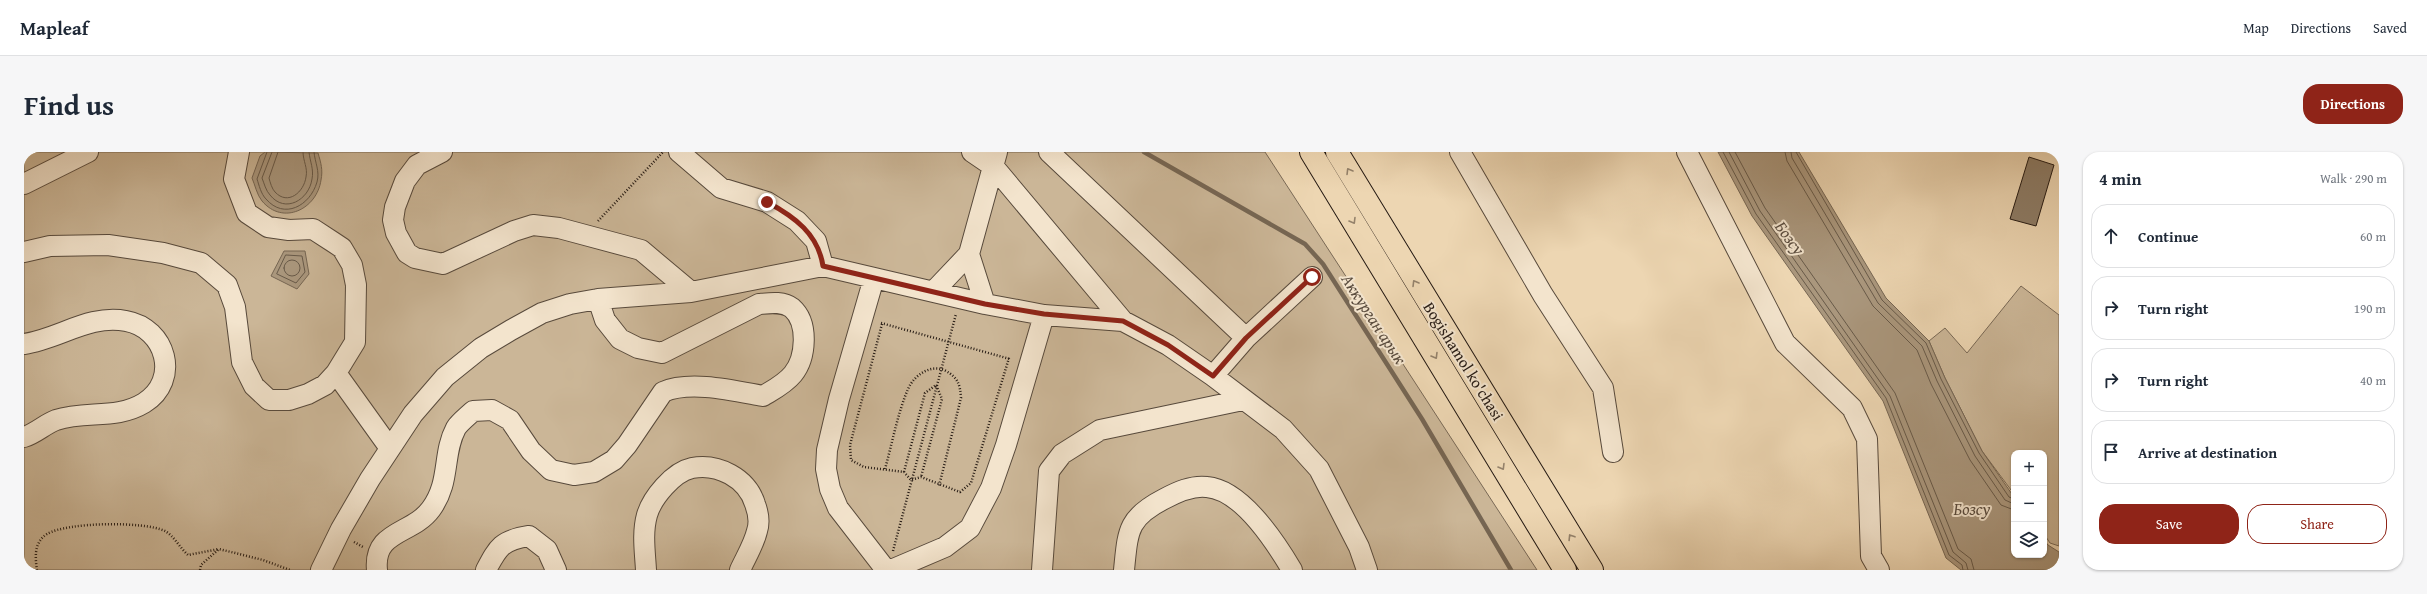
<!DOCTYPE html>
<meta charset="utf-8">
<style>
:root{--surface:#fff;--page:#f6f6f7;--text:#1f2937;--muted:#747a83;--line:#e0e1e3;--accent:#8f2418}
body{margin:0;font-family:"Gentium Book Plus",serif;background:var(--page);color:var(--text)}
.controls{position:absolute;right:12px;bottom:12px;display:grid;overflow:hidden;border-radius:8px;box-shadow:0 1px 3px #0004}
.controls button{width:36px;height:36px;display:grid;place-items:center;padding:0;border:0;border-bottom:1px solid var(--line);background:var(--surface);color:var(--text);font:20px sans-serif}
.stop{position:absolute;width:12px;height:12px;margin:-9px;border:3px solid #8f2418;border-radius:50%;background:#fff}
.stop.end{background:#8f2418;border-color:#fff;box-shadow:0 1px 4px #0008}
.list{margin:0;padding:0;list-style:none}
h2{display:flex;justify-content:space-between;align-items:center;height:52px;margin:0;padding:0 16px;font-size:17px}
h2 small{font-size:13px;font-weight:400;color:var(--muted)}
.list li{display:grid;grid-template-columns:26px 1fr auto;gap:12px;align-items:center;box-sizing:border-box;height:64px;margin:0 8px 8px;padding:0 8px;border:1px solid var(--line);border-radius:16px}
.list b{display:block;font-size:15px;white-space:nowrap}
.list em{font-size:13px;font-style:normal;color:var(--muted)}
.actions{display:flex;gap:8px;padding:12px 16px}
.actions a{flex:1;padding:9px 0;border:1px solid var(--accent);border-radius:16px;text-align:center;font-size:14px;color:var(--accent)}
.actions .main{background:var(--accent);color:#fff}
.icon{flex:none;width:22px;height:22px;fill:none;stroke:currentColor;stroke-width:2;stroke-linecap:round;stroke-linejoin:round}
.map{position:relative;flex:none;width:2035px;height:418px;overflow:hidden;border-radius:16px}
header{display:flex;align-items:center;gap:24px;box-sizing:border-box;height:56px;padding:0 20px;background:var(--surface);border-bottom:1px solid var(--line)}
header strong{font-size:19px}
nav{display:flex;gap:22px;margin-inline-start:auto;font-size:14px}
.intro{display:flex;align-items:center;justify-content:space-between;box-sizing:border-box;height:96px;padding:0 24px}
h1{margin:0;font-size:28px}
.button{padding:10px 18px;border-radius:16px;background:var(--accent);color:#fff;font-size:14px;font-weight:700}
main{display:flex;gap:24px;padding:0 24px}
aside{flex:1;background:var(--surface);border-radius:16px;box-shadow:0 1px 3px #0004}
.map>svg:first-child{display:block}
.green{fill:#cbb697;stroke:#796956}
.water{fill:#aa977d;stroke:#766653}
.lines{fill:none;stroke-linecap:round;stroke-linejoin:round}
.shore{stroke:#685a49;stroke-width:1}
.stream{stroke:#766653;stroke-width:4.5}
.building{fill:#8e7d67;stroke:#271c15}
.minor-casing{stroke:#584a3c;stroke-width:22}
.major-casing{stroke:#271c15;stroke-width:24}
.path{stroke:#271c15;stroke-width:2.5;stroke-dasharray:1 2;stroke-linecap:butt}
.minor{stroke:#f3e4cd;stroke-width:20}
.major{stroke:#edd6b2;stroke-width:22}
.oneway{stroke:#94826b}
.route{stroke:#8f2418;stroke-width:5}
.labels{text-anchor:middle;stroke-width:4;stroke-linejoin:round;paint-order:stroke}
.street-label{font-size:16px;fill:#271c15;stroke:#f3e4cd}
.water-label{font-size:17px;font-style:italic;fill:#5b4d3f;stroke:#f3e4cd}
</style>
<header>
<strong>Mapleaf</strong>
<nav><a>Map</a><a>Directions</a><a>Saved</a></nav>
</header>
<div class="intro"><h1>Find us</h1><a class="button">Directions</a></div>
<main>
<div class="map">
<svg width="2035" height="418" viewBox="0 0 2035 418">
<rect width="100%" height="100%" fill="#edd6b2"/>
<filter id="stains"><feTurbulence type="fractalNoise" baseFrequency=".005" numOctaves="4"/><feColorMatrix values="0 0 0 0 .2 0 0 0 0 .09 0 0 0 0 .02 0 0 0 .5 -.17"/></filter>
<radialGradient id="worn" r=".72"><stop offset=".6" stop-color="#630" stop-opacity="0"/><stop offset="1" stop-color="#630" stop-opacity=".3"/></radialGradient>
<path class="green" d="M0,0H1241L1513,418H0Z
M1997,134L2035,163V394L2026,391L2020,382V301H1990V342L1958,299L1921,226L1905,189L1921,176L1943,201Z"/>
<path class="water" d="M241,0L294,1C297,11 299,18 297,28C293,57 259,74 238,49C233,43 231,33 228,26L236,4Z
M1694,0H1775L1862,146L1905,189L1921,226L1958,299L1990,345V403H2020V388L2024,393L2035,400V418H1937L1922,406L1859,249L1728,64Z
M260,99H281L285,122L273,137L247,124Z"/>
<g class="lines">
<path class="shore" d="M243,0L233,27C235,33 237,42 242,47C260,68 286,54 293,30C296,19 291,11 290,0
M248,0L238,26C240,31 242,39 246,43C261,62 285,48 288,27C290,17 286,10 285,0
M254,0L245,26C246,30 248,37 251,40C264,54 280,40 282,25C284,16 279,9 279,0
M1699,0L1732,62L1862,246L1925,403L1938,413L1939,418
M1705,0L1736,59L1866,244L1929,400L1942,411L1944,418
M1711,0L1741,56L1871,241L1934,397L1947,407L1950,418
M1761,0L1763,9L1849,154L1893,198L1907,232L1946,308L1977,353L1990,358
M1767,0L1768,6L1854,151L1898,194L1913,229L1951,304L1981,348L1990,352
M1772,0L1858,148L1902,191L1917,227L1955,301L1985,345L1990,347
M262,103L278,104L281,120L272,131L253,122Z
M260 116a8 8 0 1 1 16 0a8 8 0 1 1-16 0Z"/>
<path class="stream" d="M1120,0L1281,92L1299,112L1398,267L1487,418"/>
</g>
<path class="building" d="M2005,5L2030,13L2012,74L1986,67Z"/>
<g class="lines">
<defs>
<path id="minor" d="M418,0L393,13L381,29L371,55L369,68L372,81L383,101L391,106L419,112L490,79L509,73L535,76L617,98L667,140
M655,0L697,36L743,50L773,69L792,89L799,114
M948,0L970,15L1099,169
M1025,0L1222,186
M1436,0L1519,143L1579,236L1589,300
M1663,0L1761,191L1828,256L1843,287L1847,404L1855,418
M0,32L64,0
M0,100L26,94L84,93L139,101L177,111L203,133L211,155L218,210L230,234L245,248H265L284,242L301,233L312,221L331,190L332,133L328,113L318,96L309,90L289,77L265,78L244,75L223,61L210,27L215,0
M945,102L961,152
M850,126L815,247L803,298L802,317L806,337L814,356L862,418
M909,140L945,102L973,0
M0,192C35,187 65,162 102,169C142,176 157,228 120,251C92,268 62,258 32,268C21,272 11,282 0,285
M312,221L365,295
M1189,224L1222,186L1288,125
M297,418L317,377L346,327L389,262L421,225L457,196L487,178L518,161L546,152L574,147L667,140L799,114L961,152L1020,163L1099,169L1144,193L1189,224L1259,277L1295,317L1335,395L1343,418
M353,418C349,378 388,383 407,357C427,330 418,302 432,276C436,270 444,264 449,259L468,258L486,268L507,299L527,318L550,323L570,320L590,308L603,293L639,240C666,228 711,239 739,244C749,238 761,232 769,222C782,206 785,171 768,156C759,149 746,151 735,152L638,201L614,196L596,187L581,168L574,147
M462,418C474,395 478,388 505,384L523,398L532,418
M622,418C621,400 618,381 623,363C628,346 649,320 668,316C694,311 723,326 731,352C734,360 736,370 733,379C730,392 722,405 716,418
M867,418L921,395L946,376L967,336L982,293L1020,163
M1018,418L1025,319L1038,302L1076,278L1219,248
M1100,418C1104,379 1103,366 1140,347C1153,340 1168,333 1183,335C1218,338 1252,391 1268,418"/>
<path id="major" d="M1287,0L1541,418
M1313,0L1568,418"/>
</defs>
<use href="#minor" class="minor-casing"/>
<use href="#major" class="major-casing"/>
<path class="path" d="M574,69L639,0
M857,171L986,207
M858,172L826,293L827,308L840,315L880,320L887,328L897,325L936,340L947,331L985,206
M861,317C868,292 874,260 884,237C890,223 908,211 922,219C934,226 936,232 937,246L915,334
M880,320L901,241L912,233L918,247L897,325
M330,390L339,395
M869,399L932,162
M13,418C11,405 10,390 23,382C43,370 120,369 141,379C150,384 156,396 164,403L195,397
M176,418L177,413L195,397L239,408L266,418"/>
<use href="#minor" class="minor"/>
<use href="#major" class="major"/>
</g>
<defs><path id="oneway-chevron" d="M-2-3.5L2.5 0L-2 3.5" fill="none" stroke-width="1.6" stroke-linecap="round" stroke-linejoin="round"/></defs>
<g class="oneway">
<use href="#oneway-chevron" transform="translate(1325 19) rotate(-121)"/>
<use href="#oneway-chevron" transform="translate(1329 69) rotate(59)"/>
<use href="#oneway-chevron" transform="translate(1391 131) rotate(-121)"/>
<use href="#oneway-chevron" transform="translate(1411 204) rotate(59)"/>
<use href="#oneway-chevron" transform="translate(1478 315) rotate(59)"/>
<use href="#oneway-chevron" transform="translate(1547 385) rotate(-122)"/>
</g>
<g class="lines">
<path class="route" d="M743,50C771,65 794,82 799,114L961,152L1020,162L1099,169L1144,193L1189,224L1222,186L1288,125"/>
</g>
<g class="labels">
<g class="street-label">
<text transform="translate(1440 209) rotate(58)" y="6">Bogishamol ko'chasi</text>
</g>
<g class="water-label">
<text transform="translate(1766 86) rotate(54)" y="6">Бозсу</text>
<text transform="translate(1350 167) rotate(57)" y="6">Аккурган арык</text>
<text x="1948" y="363">Бозсу</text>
</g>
</g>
<rect width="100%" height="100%" filter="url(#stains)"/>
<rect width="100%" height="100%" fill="url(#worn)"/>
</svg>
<div class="controls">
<button>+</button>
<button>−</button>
<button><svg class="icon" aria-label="layers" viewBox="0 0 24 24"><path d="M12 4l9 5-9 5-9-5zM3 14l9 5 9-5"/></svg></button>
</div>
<div class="stop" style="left:1288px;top:125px"></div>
<div class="stop end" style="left:743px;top:50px"></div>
</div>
<aside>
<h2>4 min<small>Walk · 290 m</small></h2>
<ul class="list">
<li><svg class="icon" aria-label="ahead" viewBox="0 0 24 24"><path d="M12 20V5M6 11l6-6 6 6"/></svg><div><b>Continue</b></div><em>60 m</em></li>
<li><svg class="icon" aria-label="right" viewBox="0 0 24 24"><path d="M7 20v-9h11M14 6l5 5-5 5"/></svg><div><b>Turn right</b></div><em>190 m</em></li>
<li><svg class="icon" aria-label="right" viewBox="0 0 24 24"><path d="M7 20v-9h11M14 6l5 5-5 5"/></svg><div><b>Turn right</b></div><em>40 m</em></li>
<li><svg class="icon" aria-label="arrive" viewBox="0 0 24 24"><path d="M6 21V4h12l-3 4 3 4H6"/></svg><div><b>Arrive at destination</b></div></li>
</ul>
<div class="actions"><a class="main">Save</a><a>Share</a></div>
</aside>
</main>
